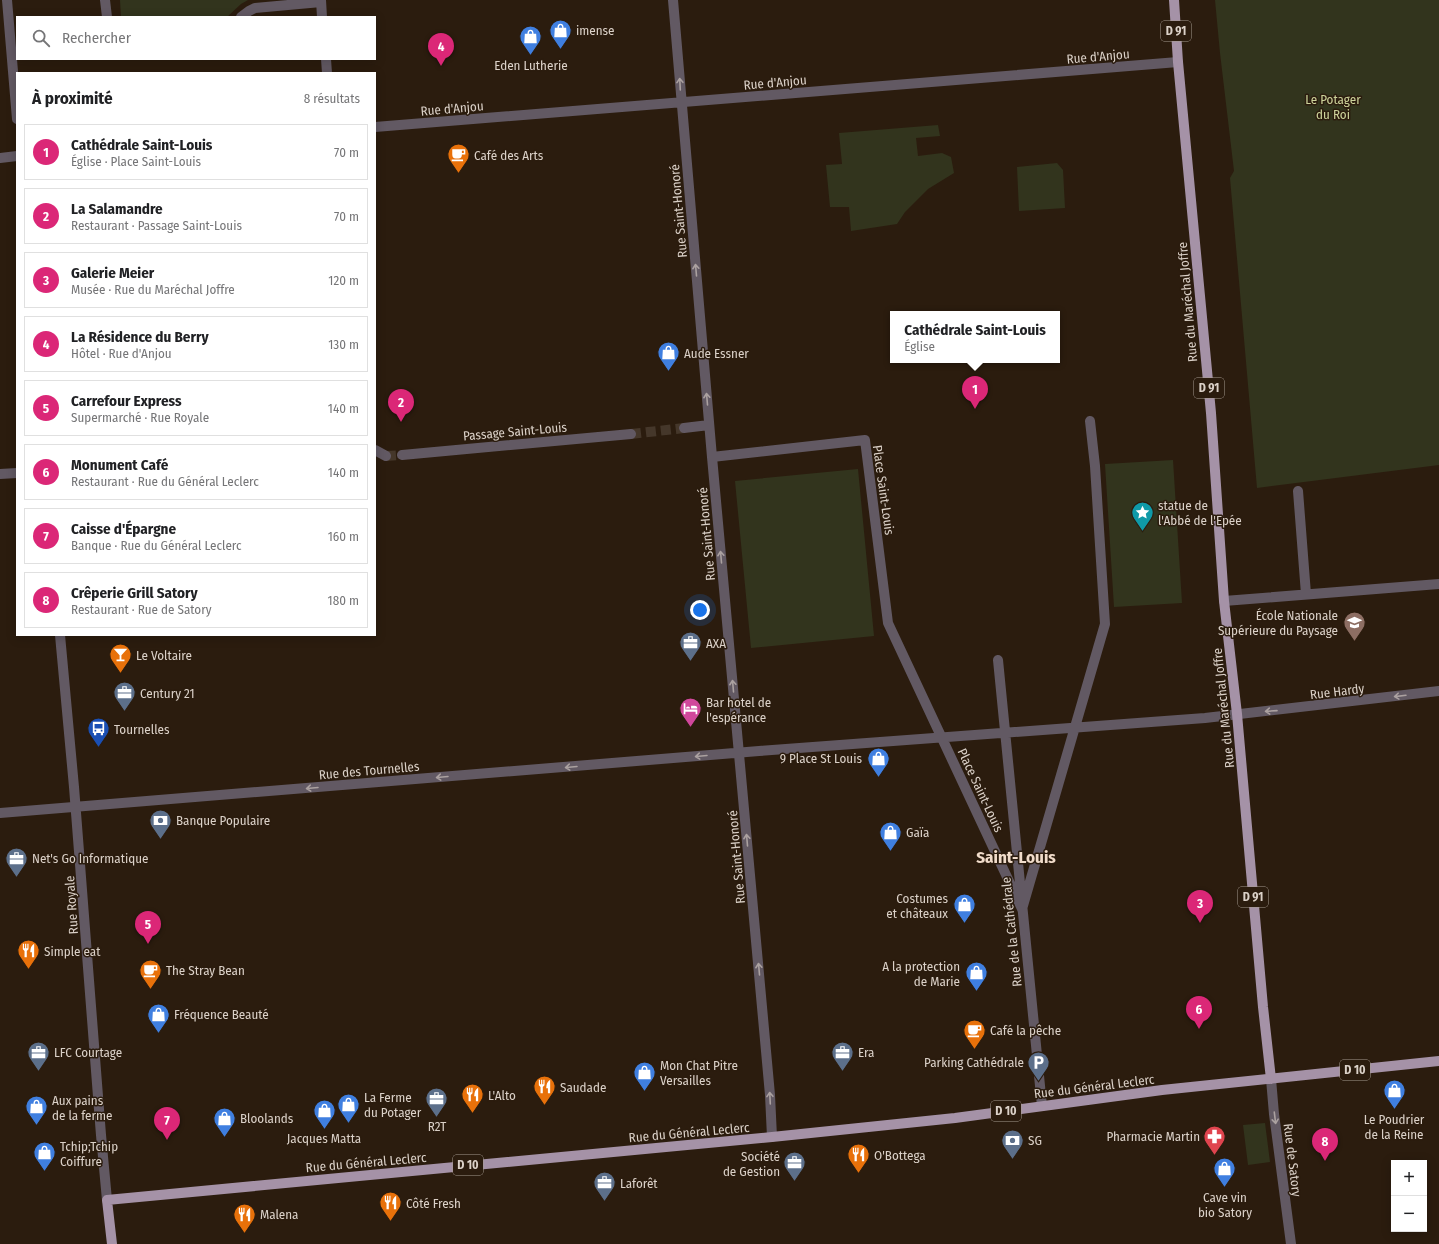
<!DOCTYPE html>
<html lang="fr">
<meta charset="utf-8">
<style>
:root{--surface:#fff;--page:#f6f6f6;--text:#202124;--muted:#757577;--line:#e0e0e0;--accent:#db2777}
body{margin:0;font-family:"Fira Sans Condensed",sans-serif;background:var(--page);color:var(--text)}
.controls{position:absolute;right:12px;bottom:12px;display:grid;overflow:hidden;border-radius:0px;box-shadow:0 2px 10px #0003}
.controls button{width:36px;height:36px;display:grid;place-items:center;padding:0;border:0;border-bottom:1px solid var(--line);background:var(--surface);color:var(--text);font:20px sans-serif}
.you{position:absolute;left:700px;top:610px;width:14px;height:14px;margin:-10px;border:3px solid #fff;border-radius:50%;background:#1a73e8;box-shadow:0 0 0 6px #1a73e833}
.badge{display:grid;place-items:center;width:26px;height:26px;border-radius:50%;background:var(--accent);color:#fff;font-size:13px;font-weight:700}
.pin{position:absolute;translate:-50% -33px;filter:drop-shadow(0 1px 2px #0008)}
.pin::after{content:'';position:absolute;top:21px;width:14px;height:12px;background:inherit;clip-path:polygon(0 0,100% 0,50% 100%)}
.popup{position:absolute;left:890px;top:311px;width:170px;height:52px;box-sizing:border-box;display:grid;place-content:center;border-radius:0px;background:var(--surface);filter:drop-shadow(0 1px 3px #0005);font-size:13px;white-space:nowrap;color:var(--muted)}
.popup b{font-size:15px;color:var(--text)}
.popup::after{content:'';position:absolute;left:50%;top:100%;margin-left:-8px;border:8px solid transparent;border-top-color:var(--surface)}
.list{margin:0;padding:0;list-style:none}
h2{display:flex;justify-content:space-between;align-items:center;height:52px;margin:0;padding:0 16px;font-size:17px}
h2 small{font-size:13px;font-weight:400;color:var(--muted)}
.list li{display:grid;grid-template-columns:26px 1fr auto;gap:12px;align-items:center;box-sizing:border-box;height:56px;margin:0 8px 8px;padding:0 8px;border:1px solid var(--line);border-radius:0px}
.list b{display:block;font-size:15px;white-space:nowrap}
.list p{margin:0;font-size:13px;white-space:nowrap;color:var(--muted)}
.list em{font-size:13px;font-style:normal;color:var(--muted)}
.icon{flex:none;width:22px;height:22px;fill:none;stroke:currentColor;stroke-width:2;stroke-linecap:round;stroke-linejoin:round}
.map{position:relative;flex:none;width:1439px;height:1244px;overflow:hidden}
.search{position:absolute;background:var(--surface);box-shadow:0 2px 10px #0003;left:16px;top:16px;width:360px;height:44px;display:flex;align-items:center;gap:10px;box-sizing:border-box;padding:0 14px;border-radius:0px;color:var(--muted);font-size:15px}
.panel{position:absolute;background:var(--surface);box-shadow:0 2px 10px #0003;left:16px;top:72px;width:360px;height:564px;border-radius:0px}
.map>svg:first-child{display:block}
.green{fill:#32341d}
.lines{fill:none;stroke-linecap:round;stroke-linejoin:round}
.minor-tunnel{stroke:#45372a;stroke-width:10;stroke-dasharray:10 5;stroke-linecap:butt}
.minor{stroke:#625963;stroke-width:10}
.major{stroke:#a592a7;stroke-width:10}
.oneway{stroke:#aba1a0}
.labels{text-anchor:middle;stroke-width:3;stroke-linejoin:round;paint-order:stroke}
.shield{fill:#2b1c0e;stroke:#a69b90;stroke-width:1}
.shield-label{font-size:12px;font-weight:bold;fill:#dbd1c8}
.poi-label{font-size:13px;fill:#dbd1c8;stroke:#2b1c0e;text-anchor:start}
.street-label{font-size:13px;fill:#dbd1c8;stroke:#2b1c0e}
.park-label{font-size:13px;fill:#ccd29a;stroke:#2b1c0e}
.district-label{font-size:17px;font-weight:bold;fill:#f1dcca;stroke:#2b1c0e}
</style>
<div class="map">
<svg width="1439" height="1244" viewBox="0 0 1439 1244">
<rect width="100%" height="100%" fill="#2b1c0e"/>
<path class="green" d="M120,0H248L241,4L227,17H121Z
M1215,0H1439V465L1257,488L1230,178L1234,171L1220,53Z
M938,125L940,136L916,138L918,156L942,153L951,157L954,173L928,189L905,212L897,224L851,231L849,207H830L826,165L842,164L839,133Z
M1057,163L1063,170L1065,208L1019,211L1017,167Z
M1173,460L1182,603L1114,607L1105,464Z
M858,469L874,636L751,648L735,481Z
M1265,1123L1270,1162L1248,1165L1243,1125Z"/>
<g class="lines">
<path class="minor-tunnel" d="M631,434L684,428
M386,456L402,455"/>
<path class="minor" d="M7,0L17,119
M105,0L107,17
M321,0L322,17
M673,0L712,457L770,1095L772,1137
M241,17L249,11L255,8L321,2
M326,59L327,73
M375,127L1178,62
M0,158L17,156
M684,428L709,425
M375,450L386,456
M402,455L631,434
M712,457L865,440L888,623L1022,909
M0,474L17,473
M1298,491L1306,594
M1224,601L1439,584
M60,635L74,787L101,1135L107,1200
M998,660L1042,1106
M0,813L759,751L1205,718L1439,691
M1022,909L1105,624L1095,466L1090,421
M1271,1079L1274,1114L1291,1244"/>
<path class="major" d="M1174,0L1178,62L1211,413L1224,601L1237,714L1263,1007L1271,1079
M112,1244L107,1200L772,1137L955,1118L1162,1090L1439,1061"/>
</g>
<defs><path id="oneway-shaft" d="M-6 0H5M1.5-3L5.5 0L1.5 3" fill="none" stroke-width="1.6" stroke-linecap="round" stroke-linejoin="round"/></defs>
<g class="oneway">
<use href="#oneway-shaft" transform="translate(680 84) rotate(-93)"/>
<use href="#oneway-shaft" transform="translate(696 270) rotate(-95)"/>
<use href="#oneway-shaft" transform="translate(707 399) rotate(-95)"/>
<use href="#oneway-shaft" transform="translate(721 557) rotate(-95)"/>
<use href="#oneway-shaft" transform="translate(733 686) rotate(-95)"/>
<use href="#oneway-shaft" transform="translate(1400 696) rotate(173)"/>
<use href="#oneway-shaft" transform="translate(1271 711) rotate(176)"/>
<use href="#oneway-shaft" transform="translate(701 756) rotate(175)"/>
<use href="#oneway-shaft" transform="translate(571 767) rotate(175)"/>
<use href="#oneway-shaft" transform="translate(442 777) rotate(175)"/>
<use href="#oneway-shaft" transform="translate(312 788) rotate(175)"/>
<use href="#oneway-shaft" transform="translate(747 840) rotate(-95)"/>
<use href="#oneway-shaft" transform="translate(759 969) rotate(-95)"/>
<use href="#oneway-shaft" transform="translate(770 1098) rotate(-93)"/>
<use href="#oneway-shaft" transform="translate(1275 1118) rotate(83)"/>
</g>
<defs>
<symbol id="shop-pin" viewBox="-11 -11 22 30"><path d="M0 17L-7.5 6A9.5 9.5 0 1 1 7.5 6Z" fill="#3f7fe0" stroke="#2b1c0e"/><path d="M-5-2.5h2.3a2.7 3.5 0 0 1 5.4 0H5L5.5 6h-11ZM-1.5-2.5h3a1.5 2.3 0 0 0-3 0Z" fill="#fff"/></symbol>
<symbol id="cafe-pin" viewBox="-11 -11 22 30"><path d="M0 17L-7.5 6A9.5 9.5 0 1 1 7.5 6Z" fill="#e8710a" stroke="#2b1c0e"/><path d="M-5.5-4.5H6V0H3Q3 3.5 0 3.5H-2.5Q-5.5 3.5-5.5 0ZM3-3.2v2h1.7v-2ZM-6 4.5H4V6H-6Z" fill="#fff"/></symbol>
<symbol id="sight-pin" viewBox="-11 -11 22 30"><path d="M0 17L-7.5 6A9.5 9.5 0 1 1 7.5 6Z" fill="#0f9aa8" stroke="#2b1c0e"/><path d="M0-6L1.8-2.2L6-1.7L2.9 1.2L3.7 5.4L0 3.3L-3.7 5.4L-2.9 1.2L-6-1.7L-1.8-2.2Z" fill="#fff"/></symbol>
<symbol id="university-pin" viewBox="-11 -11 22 30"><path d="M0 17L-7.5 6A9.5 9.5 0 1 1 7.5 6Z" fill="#8d6e63" stroke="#2b1c0e"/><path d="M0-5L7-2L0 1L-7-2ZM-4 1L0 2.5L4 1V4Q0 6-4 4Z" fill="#fff"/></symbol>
<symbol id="office-pin" viewBox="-11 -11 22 30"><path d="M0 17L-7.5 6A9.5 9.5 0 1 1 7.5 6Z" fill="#5c6f8a" stroke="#2b1c0e"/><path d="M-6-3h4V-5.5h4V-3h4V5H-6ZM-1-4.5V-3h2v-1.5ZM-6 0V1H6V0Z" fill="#fff"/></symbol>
<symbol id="bar-pin" viewBox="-11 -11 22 30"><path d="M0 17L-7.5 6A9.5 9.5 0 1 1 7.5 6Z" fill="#e8710a" stroke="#2b1c0e"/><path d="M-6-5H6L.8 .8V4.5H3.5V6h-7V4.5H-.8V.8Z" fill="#fff"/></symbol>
<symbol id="hotel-pin" viewBox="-11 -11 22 30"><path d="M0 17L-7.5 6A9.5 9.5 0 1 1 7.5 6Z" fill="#d1479c" stroke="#2b1c0e"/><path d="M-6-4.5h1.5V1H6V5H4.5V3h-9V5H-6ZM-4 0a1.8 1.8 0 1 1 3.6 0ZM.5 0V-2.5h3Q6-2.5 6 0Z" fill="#fff"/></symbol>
<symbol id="bus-pin" viewBox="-11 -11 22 30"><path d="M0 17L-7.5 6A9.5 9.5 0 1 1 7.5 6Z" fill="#1a4fb4" stroke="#2b1c0e"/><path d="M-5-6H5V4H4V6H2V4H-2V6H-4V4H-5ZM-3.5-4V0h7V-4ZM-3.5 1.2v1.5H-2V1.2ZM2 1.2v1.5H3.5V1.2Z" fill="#fff"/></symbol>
<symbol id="bank-pin" viewBox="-11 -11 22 30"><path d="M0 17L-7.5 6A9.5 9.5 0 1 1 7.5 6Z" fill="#5c6f8a" stroke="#2b1c0e"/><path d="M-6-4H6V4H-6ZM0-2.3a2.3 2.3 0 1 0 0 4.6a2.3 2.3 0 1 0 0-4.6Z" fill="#fff"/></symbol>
<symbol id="restaurant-pin" viewBox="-11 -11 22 30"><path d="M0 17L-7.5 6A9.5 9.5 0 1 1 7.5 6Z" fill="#e8710a" stroke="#2b1c0e"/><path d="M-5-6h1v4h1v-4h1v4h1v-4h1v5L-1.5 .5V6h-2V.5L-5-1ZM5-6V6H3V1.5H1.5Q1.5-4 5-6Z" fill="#fff"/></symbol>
<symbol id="parking-pin" viewBox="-11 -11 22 30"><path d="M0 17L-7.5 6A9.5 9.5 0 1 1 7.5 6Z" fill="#5c6f8a" stroke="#2b1c0e"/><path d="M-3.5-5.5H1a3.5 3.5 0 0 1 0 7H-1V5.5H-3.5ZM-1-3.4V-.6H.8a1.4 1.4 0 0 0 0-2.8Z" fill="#fff"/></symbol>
<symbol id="pharmacy-pin" viewBox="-11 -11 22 30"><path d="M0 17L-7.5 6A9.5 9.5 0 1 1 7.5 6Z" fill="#e0444e" stroke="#2b1c0e"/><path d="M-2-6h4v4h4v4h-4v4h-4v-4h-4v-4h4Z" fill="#fff"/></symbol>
</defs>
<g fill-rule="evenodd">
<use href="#shop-pin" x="548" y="18" width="25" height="34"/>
<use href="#shop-pin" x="518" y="24" width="25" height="34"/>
<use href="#cafe-pin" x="446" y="142" width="25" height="34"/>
<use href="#shop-pin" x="656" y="340" width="25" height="34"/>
<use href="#sight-pin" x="1130" y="500" width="25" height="34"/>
<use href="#university-pin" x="1342" y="610" width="25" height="34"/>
<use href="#office-pin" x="678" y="630" width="25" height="34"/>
<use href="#bar-pin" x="108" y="642" width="25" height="34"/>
<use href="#office-pin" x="112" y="680" width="25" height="34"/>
<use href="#hotel-pin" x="678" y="696" width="25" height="34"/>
<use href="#bus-pin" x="86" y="716" width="25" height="34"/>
<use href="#shop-pin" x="866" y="746" width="25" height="34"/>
<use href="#bank-pin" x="148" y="808" width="25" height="34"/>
<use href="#shop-pin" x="878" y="820" width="25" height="34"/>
<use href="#office-pin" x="4" y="846" width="25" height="34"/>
<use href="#shop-pin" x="952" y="892" width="25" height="34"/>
<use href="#restaurant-pin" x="16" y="938" width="25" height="34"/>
<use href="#cafe-pin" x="138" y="958" width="25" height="34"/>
<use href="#shop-pin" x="964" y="960" width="25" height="34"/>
<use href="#shop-pin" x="146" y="1002" width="25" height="34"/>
<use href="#cafe-pin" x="962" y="1018" width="25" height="34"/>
<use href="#office-pin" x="26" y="1040" width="25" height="34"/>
<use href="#office-pin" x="830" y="1040" width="25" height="34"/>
<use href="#parking-pin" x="1026" y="1050" width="25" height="34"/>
<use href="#shop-pin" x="632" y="1060" width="25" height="34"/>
<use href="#restaurant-pin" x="532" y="1074" width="25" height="34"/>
<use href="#shop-pin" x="1382" y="1078" width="25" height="34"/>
<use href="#restaurant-pin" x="460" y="1082" width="25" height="34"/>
<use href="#office-pin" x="424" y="1086" width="25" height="34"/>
<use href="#shop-pin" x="336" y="1092" width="25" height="34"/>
<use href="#shop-pin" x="24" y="1094" width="25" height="34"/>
<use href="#shop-pin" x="312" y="1098" width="25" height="34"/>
<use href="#shop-pin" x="212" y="1106" width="25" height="34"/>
<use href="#pharmacy-pin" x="1202" y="1124" width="25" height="34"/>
<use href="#bank-pin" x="1000" y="1128" width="25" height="34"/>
<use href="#shop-pin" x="32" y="1140" width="25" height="34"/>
<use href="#restaurant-pin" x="846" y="1142" width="25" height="34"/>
<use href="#office-pin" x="782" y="1150" width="25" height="34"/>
<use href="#shop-pin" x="1212" y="1156" width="25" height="34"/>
<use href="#office-pin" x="592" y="1170" width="25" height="34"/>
<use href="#restaurant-pin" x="378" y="1190" width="25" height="34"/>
<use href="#restaurant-pin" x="232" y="1202" width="25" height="34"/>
</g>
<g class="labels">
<g class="shield">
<rect x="1161" y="21" width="30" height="20" rx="3"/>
<rect x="1194" y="378" width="30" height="20" rx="3"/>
<rect x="1238" y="887" width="30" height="20" rx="3"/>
<rect x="1340" y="1060" width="30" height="20" rx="3"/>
<rect x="991" y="1101" width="30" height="20" rx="3"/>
<rect x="453" y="1155" width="30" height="20" rx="3"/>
</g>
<g class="shield-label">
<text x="1176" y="35">D 91</text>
<text x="1209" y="392">D 91</text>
<text x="1253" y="901">D 91</text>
<text x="1355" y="1074">D 10</text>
<text x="1006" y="1115">D 10</text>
<text x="468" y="1169">D 10</text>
</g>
<g class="poi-label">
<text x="576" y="35">imense</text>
<text x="531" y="70" text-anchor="middle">Eden Lutherie</text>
<text x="474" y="160">Café des Arts</text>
<text x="684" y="358">Aude Essner</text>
<text x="1158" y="510">statue de<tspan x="1158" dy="15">l'Abbé de l'Epée</tspan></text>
<text x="1338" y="620" text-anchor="end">École Nationale<tspan x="1338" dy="15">Supérieure du Paysage</tspan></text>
<text x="706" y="648">AXA</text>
<text x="136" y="660">Le Voltaire</text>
<text x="140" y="698">Century 21</text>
<text x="706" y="707">Bar hotel de<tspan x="706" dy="15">l'espérance</tspan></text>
<text x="114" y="734">Tournelles</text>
<text x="862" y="763" text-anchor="end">9 Place St Louis</text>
<text x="176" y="825">Banque Populaire</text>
<text x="906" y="837">Gaïa</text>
<text x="32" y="863">Net's Go Informatique</text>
<text x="948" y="903" text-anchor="end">Costumes<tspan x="948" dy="15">et châteaux</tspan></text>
<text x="44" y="956">Simple eat</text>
<text x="960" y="971" text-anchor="end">A la protection<tspan x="960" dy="15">de Marie</tspan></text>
<text x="166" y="975">The Stray Bean</text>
<text x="174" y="1019">Fréquence Beauté</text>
<text x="990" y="1035">Café la pêche</text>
<text x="54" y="1057">LFC Courtage</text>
<text x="858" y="1057">Era</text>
<text x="1024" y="1067" text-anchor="end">Parking Cathédrale</text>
<text x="660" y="1070">Mon Chat Pitre<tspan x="660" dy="15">Versailles</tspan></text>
<text x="560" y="1092">Saudade</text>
<text x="488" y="1100">L'Alto</text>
<text x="364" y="1102">La Ferme<tspan x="364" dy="15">du Potager</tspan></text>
<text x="52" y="1105">Aux pains<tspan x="52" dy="15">de la ferme</tspan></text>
<text x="240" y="1123">Bloolands</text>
<text x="1394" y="1124" text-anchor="middle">Le Poudrier<tspan x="1394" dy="15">de la Reine</tspan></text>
<text x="437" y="1131" text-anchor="middle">R2T</text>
<text x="1200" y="1141" text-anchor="end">Pharmacie Martin</text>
<text x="324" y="1143" text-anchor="middle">Jacques Matta</text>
<text x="1028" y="1145">SG</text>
<text x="60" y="1151">Tchip;Tchip<tspan x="60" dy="15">Coiffure</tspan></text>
<text x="874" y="1160">O'Bottega</text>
<text x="780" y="1161" text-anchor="end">Société<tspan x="780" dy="15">de Gestion</tspan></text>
<text x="620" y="1188">Laforêt</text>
<text x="1225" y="1202" text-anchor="middle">Cave vin<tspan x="1225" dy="15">bio Satory</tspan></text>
<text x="406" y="1208">Côté Fresh</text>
<text x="260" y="1219">Malena</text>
</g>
<g class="street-label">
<text transform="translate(1098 56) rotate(-5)" y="5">Rue d'Anjou</text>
<text transform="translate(775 82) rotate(-5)" y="5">Rue d'Anjou</text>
<text transform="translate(452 108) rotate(-5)" y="5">Rue d'Anjou</text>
<text transform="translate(678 211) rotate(-95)" y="5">Rue Saint-Honoré</text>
<text transform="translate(1187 302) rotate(-95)" y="5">Rue du Maréchal Joffre</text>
<text transform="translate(515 431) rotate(-5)" y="5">Passage Saint-Louis</text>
<text transform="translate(884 490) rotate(82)" y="5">Place Saint-Louis</text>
<text transform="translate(706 534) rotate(-95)" y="5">Rue Saint-Honoré</text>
<text transform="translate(1337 691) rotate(-7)" y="5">Rue Hardy</text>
<text transform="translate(1223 708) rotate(-96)" y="5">Rue du Maréchal Joffre</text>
<text transform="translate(369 770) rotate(-5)" y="5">Rue des Tournelles</text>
<text transform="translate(981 790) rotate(65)" y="5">Place Saint-Louis</text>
<text transform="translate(736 857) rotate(-95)" y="5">Rue Saint-Honoré</text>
<text transform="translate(71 905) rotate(-94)" y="5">Rue Royale</text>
<text transform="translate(1011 932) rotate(-96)" y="5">Rue de la Cathédrale</text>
<text transform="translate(1094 1086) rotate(-7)" y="5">Rue du Général Leclerc</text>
<text transform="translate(689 1132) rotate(-5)" y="5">Rue du Général Leclerc</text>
<text transform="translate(1293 1160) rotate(83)" y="5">Rue de Satory</text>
<text transform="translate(366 1162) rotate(-5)" y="5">Rue du Général Leclerc</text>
</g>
<g class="park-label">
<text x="1333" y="104">Le Potager<tspan x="1333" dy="15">du Roi</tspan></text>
</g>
<g class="district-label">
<text x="1016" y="863">Saint-Louis</text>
</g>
</g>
</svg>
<div class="controls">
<button>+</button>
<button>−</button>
</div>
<div class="you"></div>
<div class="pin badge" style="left:975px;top:409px">1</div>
<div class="popup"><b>Cathédrale Saint-Louis</b>Église</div>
<div class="pin badge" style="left:401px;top:422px">2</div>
<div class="pin badge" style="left:1200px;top:923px">3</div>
<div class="pin badge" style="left:441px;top:66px">4</div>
<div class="pin badge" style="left:148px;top:944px">5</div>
<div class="pin badge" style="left:1199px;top:1029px">6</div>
<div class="pin badge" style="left:167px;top:1140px">7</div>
<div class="pin badge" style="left:1325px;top:1161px">8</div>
<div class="search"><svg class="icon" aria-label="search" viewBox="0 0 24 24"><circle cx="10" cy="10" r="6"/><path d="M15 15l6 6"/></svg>Rechercher</div>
<section class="panel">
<h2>À proximité<small>8 résultats</small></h2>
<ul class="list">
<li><span class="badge">1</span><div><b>Cathédrale Saint-Louis</b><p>Église · Place Saint-Louis</p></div><em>70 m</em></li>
<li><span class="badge">2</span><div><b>La Salamandre</b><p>Restaurant · Passage Saint-Louis</p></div><em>70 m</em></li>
<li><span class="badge">3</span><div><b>Galerie Meier</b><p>Musée · Rue du Maréchal Joffre</p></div><em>120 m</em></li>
<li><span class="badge">4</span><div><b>La Résidence du Berry</b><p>Hôtel · Rue d'Anjou</p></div><em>130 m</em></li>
<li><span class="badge">5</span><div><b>Carrefour Express</b><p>Supermarché · Rue Royale</p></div><em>140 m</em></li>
<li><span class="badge">6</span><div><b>Monument Café</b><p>Restaurant · Rue du Général Leclerc</p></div><em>140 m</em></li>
<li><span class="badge">7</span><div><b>Caisse d'Épargne</b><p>Banque · Rue du Général Leclerc</p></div><em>160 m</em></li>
<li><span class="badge">8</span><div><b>Crêperie Grill Satory</b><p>Restaurant · Rue de Satory</p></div><em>180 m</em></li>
</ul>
</section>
</div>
